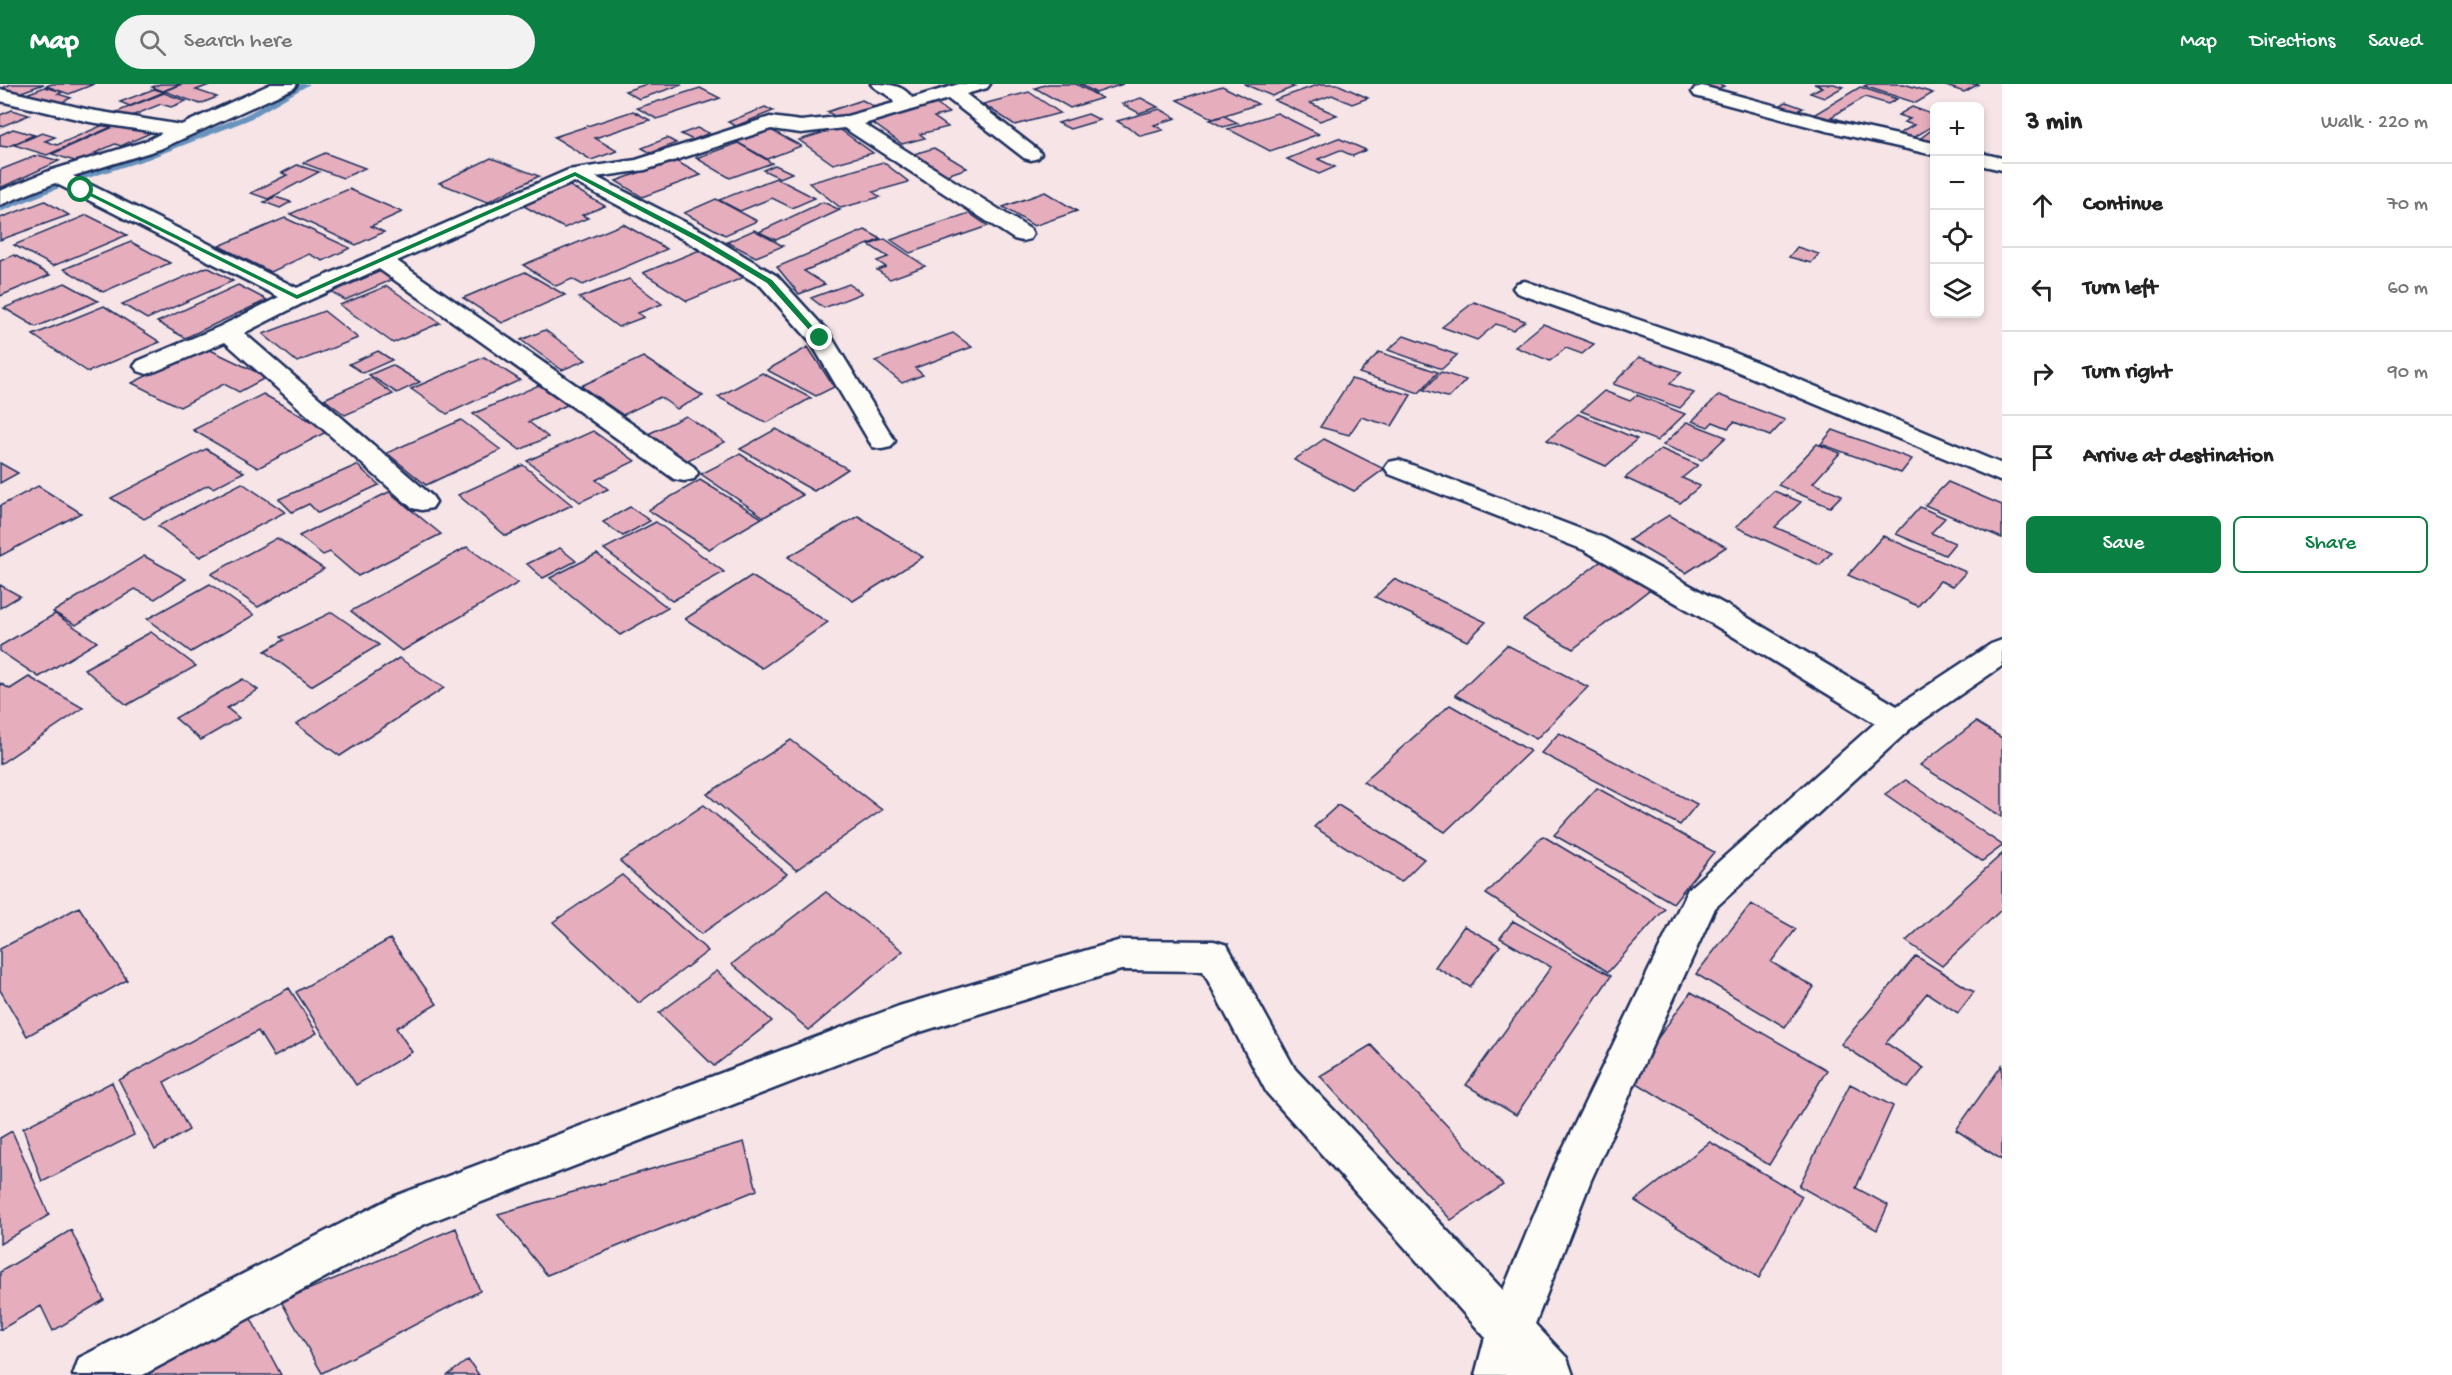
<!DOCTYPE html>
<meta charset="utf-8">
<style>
:root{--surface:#fff;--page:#f2f2f2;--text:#222;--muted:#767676;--line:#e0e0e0;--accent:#0b8043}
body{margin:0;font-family:"Gochi Hand",sans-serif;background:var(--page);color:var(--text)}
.controls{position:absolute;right:18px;top:18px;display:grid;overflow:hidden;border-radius:9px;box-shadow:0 3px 9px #0003}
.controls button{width:54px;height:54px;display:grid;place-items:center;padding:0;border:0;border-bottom:2px solid var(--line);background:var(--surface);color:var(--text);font:30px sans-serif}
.stop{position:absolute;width:18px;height:18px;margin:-14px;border:4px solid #0b8043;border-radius:50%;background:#fff}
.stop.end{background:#0b8043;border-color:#fff;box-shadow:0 2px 6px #0008}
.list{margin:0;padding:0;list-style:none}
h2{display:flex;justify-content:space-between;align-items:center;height:78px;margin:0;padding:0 24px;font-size:26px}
h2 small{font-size:20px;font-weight:400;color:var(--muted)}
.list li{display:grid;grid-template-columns:39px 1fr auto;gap:18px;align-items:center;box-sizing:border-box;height:84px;padding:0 24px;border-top:2px solid var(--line)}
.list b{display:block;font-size:22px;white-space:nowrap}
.list em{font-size:20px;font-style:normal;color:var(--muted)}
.actions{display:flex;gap:12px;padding:18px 24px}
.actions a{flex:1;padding:14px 0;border:2px solid var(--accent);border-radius:9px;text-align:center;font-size:21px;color:var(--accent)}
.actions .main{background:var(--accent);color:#fff}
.icon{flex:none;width:33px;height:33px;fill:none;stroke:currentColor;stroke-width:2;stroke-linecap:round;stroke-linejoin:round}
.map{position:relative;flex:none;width:2002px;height:1291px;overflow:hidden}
header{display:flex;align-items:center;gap:36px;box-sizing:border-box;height:84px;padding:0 30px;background:var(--accent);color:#fff}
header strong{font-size:28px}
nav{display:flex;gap:33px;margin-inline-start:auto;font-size:21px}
.search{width:420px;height:54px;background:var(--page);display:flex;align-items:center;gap:15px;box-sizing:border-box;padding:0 21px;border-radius:33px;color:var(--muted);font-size:22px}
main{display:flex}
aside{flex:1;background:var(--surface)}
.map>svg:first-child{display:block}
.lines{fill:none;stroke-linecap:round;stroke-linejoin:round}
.stream{fill:#6893bd;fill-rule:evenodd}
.building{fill:#e6adbd;stroke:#1b2f5e;stroke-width:1.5}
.street-casing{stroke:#1b2f5e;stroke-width:5}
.street{fill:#fdfcf7;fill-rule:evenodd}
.route{fill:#0b8043}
</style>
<header>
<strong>Map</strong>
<div class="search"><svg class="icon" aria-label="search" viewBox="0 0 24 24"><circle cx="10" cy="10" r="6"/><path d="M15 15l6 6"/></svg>Search here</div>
<nav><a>Map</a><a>Directions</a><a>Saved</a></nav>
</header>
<main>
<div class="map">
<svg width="2002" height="1291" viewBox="0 0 2002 1291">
<rect width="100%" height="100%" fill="#f6e4e6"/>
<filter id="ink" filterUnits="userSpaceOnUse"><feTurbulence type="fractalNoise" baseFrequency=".0167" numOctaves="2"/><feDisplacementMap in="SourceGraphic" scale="12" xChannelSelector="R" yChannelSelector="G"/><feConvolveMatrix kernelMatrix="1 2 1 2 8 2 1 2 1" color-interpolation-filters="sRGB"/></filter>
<g filter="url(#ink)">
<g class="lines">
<path class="stream" d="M300,0H310L248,36L148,75L69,100L0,128V121C79,89 161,66 240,33C260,24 280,11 300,0Z"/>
</g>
<path class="building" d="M11,0H44L13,11L0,5Z
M52,0H94L69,10L46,2Z
M160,0H180L163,7L152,3Z
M182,0H212L196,6L217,13L200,20L164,7Z
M647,0H679L681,1L639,15L625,7Z
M1048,0H1076L1102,14L1070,24L1035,4Z
M1080,0H1123L1096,9Z
M1244,0H1287L1294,3L1272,12Z
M1320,0H1337L1368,14L1352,20L1332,11L1310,19L1337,31L1320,37L1274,16Z
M1694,0H1719L1724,2L1713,7Z
M1814,0H1834L1843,3L1824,14L1810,9L1822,3Z
M1868,0H1904L1933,9L1916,19L1864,2Z
M1940,0H1979L1964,8Z
M1222,2L1258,20L1213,35L1177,16Z
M45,3L63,8L58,10L71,14L53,22L21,12Z
M1860,3L1897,15L1888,20L1865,13L1831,33L1851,39L1843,44L1810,33Z
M700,4L720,14L657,35L637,24Z
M154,5L164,8L130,22L120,18Z
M1029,8L1060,29L1015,41L983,20Z
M164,9L186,17L171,23L161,20L122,36L109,31Z
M1141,14L1158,23L1139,29L1122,20Z
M862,16L875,23L840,35L827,28Z
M1786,18L1803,24L1791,30L1774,25Z
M936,20L949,29L934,33L948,43L920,50L925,54L902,60L870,37Z
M765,23L773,27L736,42L728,38Z
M1912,23L1934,31V41L1910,56L1897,51L1914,41L1904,38L1910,35L1898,31Z
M1160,25L1176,34L1154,41L1163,46L1141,52L1117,37Z
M12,26L29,31L0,43V31Z
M633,27L650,36L595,54L617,67L591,76L554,53Z
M1277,29L1319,50L1270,67L1228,45Z
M1088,30L1100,36L1070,45L1058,39Z
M1224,32L1238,39L1223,43L1210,36Z
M108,39L116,41L47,71L14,61L42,49L55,53L45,57L57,61Z
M120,40L157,46L121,62L115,60L95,69L103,72L84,80L52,70Z
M697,44L709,49L693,56L681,50Z
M767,44L801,62L767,75L733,56Z
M838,44L873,69L833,80L799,56Z
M1934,44V62L1917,57Z
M13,45L34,51L7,63L0,62V51Z
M667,54L676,59L651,69L642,64Z
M1338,54L1366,66L1353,72L1340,66L1318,75L1335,83L1319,90L1287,75Z
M738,59L772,79L730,94L696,74Z
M934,64L967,84L947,91L914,70Z
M325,69L365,84L343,94L303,79Z
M38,71L59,77L0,104V86Z
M491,74L539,92L487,118L439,99Z
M674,76L701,91L642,113L616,97Z
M883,78L909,98L873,108L880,113L841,124L809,99Z
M297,81L319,88L268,115L251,109L287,91L282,89Z
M775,81L792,89L780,94L763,86Z
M776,94L815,114L792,124L772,114L740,127L719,116Z
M570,102L605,122L582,131L588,134L564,144L522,121Z
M349,105L402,128L371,142L384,148L356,161L290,130Z
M1045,108L1077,127L1034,142L1003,123Z
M275,113L291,118L280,124L264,118Z
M716,115L757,137L725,151L684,129Z
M45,117L69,131L0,156V134Z
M823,118L840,126L776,156L759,148Z
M969,129L988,142L910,169L891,156Z
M87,131L127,151L53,182L14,161Z
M285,134L350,164L323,177L309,170L271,188L219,162Z
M623,140L667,165L583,201L572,195L556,202L523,181Z
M754,146L783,162L756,173L727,158Z
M865,146L881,155L804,187L825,200L799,210L777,183Z
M885,155L925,182L890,195L877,186L886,183L877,177L888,173L869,161Z
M131,158L170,179L103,208L64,185Z
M1797,163L1819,170L1811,179L1789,173Z
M702,165L747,192L687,217L643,189Z
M14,171L50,191L0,212V177Z
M207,183L233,197L147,235L122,220Z
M381,187L394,195L345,216L332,208Z
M525,188L565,211L502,239L463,214Z
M629,195L662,220L638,229L644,233L618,243L579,214Z
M65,199L98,217L36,243L4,224Z
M849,200L862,209L824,224L811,214Z
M238,201L267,216L185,254L157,238Z
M387,202L440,239L393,259L340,221Z
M1474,218L1525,237L1513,246L1496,240L1477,256L1442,243Z
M104,222L160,258L88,288L33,251Z
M324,227L358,254L297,278L263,250Z
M1543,240L1594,260L1582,270L1566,264L1550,277L1515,263Z
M545,246L586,276L562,286L521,256Z
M953,249L972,263L915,284L923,291L902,299L875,277Z
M1404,252L1457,271L1442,285L1388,266Z
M204,263L267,293L239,308L224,300L180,323L132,299Z
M808,263L834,303L816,312L767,286Z
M378,267L392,276L363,289L349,280Z
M1379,268L1438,288L1419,309L1359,289Z
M484,273L520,296L447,330L411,305Z
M643,273L703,312L677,325L660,313L623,331L581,302Z
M1639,273L1682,288L1670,300L1694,309L1680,324L1613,300Z
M392,281L420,298L397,309L369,291Z
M1441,288L1466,296L1449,314L1424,306Z
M762,289L811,314L767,339L718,313Z
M371,294L393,310L345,331L324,315Z
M1351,295L1411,311L1392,342L1361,333L1349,351L1320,343Z
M539,301L567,321L529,338L548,353L520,366L473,330Z
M1604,307L1630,317L1637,311L1685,330L1657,357L1581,327Z
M263,310L328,347L258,384L193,346Z
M1719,311L1785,336L1770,352L1734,338L1728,344L1713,338L1708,343L1692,337Z
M1578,330L1637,355L1606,382L1547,356Z
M686,332L725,358L684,378L646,351Z
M461,336L501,366L426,401L387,369Z
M1687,338L1726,353L1702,376L1663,361Z
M776,345L848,385L814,407L740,365Z
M1833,346L1912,375L1901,389L1821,360Z
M593,347L635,377L596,396L608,405L580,418L527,377Z
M1324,355L1384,385L1354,407L1294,376Z
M1817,360L1840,369L1813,399L1842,411L1830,423L1778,401Z
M206,365L244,388L213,404L208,401L144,435L111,414Z
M1661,365L1698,381L1682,394L1700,402L1680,419L1625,394Z
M740,370L803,411L764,433L701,390Z
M0,379L18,389L0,399Z
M357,381L379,401L318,429L309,420L292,428L279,415Z
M523,381L572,421L506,452L458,411Z
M700,396L762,434L709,465L648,426Z
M1948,398L2002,421V454L1925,421Z
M242,399L285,428L200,473L158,442Z
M38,402L81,429L0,472V422Z
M1774,407L1801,418L1775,443L1832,468L1820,481L1736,443Z
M389,408L441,450L358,492L330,468L323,471L299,452Z
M630,423L650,437L623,452L603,438Z
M1920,423L1945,434L1931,449L1955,459L1945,471L1896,450Z
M1669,431L1726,463L1686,489L1629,456Z
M858,432L923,473L853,517L788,473Z
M656,438L724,488L672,517L604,465Z
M1883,452L1966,488L1953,502L1940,497L1918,522L1848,491Z
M277,454L324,485L258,523L211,490Z
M467,463L518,499L402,567L351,527Z
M560,464L576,477L543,494L527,480Z
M597,470L668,524L620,551L550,494Z
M144,472L186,495L155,515L135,505L76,541L53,528Z
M1608,472L1658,499L1573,565L1523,536Z
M751,492L828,538L762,584L685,535Z
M1394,495L1486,538L1467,557L1375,513Z
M210,500L254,531L191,568L147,535Z
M0,501L20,512L0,524Z
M332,528L379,561L311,602L265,567L284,556L281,553Z
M55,530L97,558L39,593L0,567V562Z
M151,548L196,582L127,621L84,585Z
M1507,561L1588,603L1536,655L1455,611Z
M399,574L444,604L340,672L296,640Z
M29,593L83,624L0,680V599L10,605Z
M243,595L258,606L227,624L239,634L201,656L175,634Z
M1450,621L1530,667L1445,748L1363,698Z
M1976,638L2002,654V733L1920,681Z
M1559,649L1697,720L1680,741L1541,669Z
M791,656L882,726L796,786L707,710Z
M1906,696L2002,761V762L1982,777L1885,710Z
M1597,704L1714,768L1673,819L1554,751Z
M704,721L787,790L701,850L620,777Z
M1338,721L1424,775L1401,798L1314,743Z
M1543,752L1665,825L1608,888L1486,810Z
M2002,770V825L1942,882L1906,857Z
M622,791L708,867L639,919L553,838Z
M826,808L903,867L809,946L732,880Z
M1751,820L1796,845L1771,878L1814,903L1785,943L1696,890Z
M79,823L127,896L27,952L0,906V865Z
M1513,837L1611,892L1516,1031L1466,1001L1551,883L1500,854Z
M1464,842L1500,862L1470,903L1435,883Z
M390,855L437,920L396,944L412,968L356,1001L296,908Z
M1916,872L1974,908L1958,929L1927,909L1886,959L1924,984L1908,1004L1841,960Z
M717,887L772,937L714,982L659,929Z
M289,904L317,949L274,973L258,947L164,998L189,1046L155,1066L119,996Z
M1691,908L1827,986L1769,1081L1629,994Z
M1371,961L1503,1101L1451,1136L1320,992Z
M2002,981V1076L1956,1046Z
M112,998L134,1051L42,1098L23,1044Z
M1850,1000L1893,1022L1856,1104L1888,1121L1877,1146L1799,1102Z
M12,1047L49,1131L0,1160V1054Z
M744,1058L757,1106L547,1191L498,1130Z
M1710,1058L1802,1112L1759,1194L1635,1117Z
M456,1144L480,1207L322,1289L281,1217Z
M71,1146L104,1216L53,1247L41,1222L0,1246V1188Z
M241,1216L281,1291H124Z
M468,1276L479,1291H448Z"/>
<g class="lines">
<defs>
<path id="street" d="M271,0H297L294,4L160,65L73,92L297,204L568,86L636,76L770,33L801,37L847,32L894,19C891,9 877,8 871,0C887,0 903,0 912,14L959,0H990L987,4L966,10L1038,66L1041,70L1038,74L1031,76L1024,74L948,15L864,40L1030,145L1033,150L1030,155L1022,157L1014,155L844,44L801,49L771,45L645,86L596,93L706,149L777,192L829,249L895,357L891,363L882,365L873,363L869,357L810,257L761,202L690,159L574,98L397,177L694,383L698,389L694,395L684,397L674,395L379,185L305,218L244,249L432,412L436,418L432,424L422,426L412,424L225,258L156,287L147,290L138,287L134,282L138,277L219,243L279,213L55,99L0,121V107L49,87L146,57L162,49L90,38L0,17V5L90,26L181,41Z
M1702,2L1829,36L1934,59V71L1827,47L1695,12L1692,8L1695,4Z
M1980,69L2002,74V86L1980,81Z
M1525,197L1730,267L2002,380V398L1712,277L1517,209L1513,204L1517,199Z
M1399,376L1604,454L1733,525L1897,622L1991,560L2002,556V582L1910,645L1715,824L1591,1096L1535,1240L1567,1274L1573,1291H1475L1485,1253L1267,1009L1203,887L1121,886L920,948L425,1140L143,1291H73L79,1274L395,1112L899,922L1121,856L1214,857L1227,861L1295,985L1503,1206L1555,1081L1688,805L1875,639L1711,539L1584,466L1389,390L1385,384L1389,378Z"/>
</defs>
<use href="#street" class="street-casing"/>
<use href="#street" class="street"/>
</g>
</g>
<path class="route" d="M575,88L700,153L772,196L823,254L817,255L767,199L695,156L575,92L297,215L78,106L83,105L297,211Z"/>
</svg>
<div class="controls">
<button>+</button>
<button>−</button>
<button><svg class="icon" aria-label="locate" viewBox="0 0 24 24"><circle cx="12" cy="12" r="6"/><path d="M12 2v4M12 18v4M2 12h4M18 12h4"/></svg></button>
<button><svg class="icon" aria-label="layers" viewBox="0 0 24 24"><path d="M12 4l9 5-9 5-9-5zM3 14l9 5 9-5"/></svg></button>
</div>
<div class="stop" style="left:81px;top:106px"></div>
<div class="stop end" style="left:820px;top:254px"></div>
</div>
<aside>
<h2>3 min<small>Walk · 220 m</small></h2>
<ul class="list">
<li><svg class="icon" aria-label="ahead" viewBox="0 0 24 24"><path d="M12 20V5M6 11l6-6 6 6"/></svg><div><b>Continue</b></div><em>70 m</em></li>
<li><svg class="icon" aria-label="left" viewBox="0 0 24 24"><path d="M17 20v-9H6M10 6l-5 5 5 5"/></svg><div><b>Turn left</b></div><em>60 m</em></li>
<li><svg class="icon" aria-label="right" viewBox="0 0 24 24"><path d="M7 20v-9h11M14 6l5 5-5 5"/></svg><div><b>Turn right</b></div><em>90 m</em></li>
<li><svg class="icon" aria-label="arrive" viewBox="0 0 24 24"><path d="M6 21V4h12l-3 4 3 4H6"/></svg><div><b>Arrive at destination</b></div></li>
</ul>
<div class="actions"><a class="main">Save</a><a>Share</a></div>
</aside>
</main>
